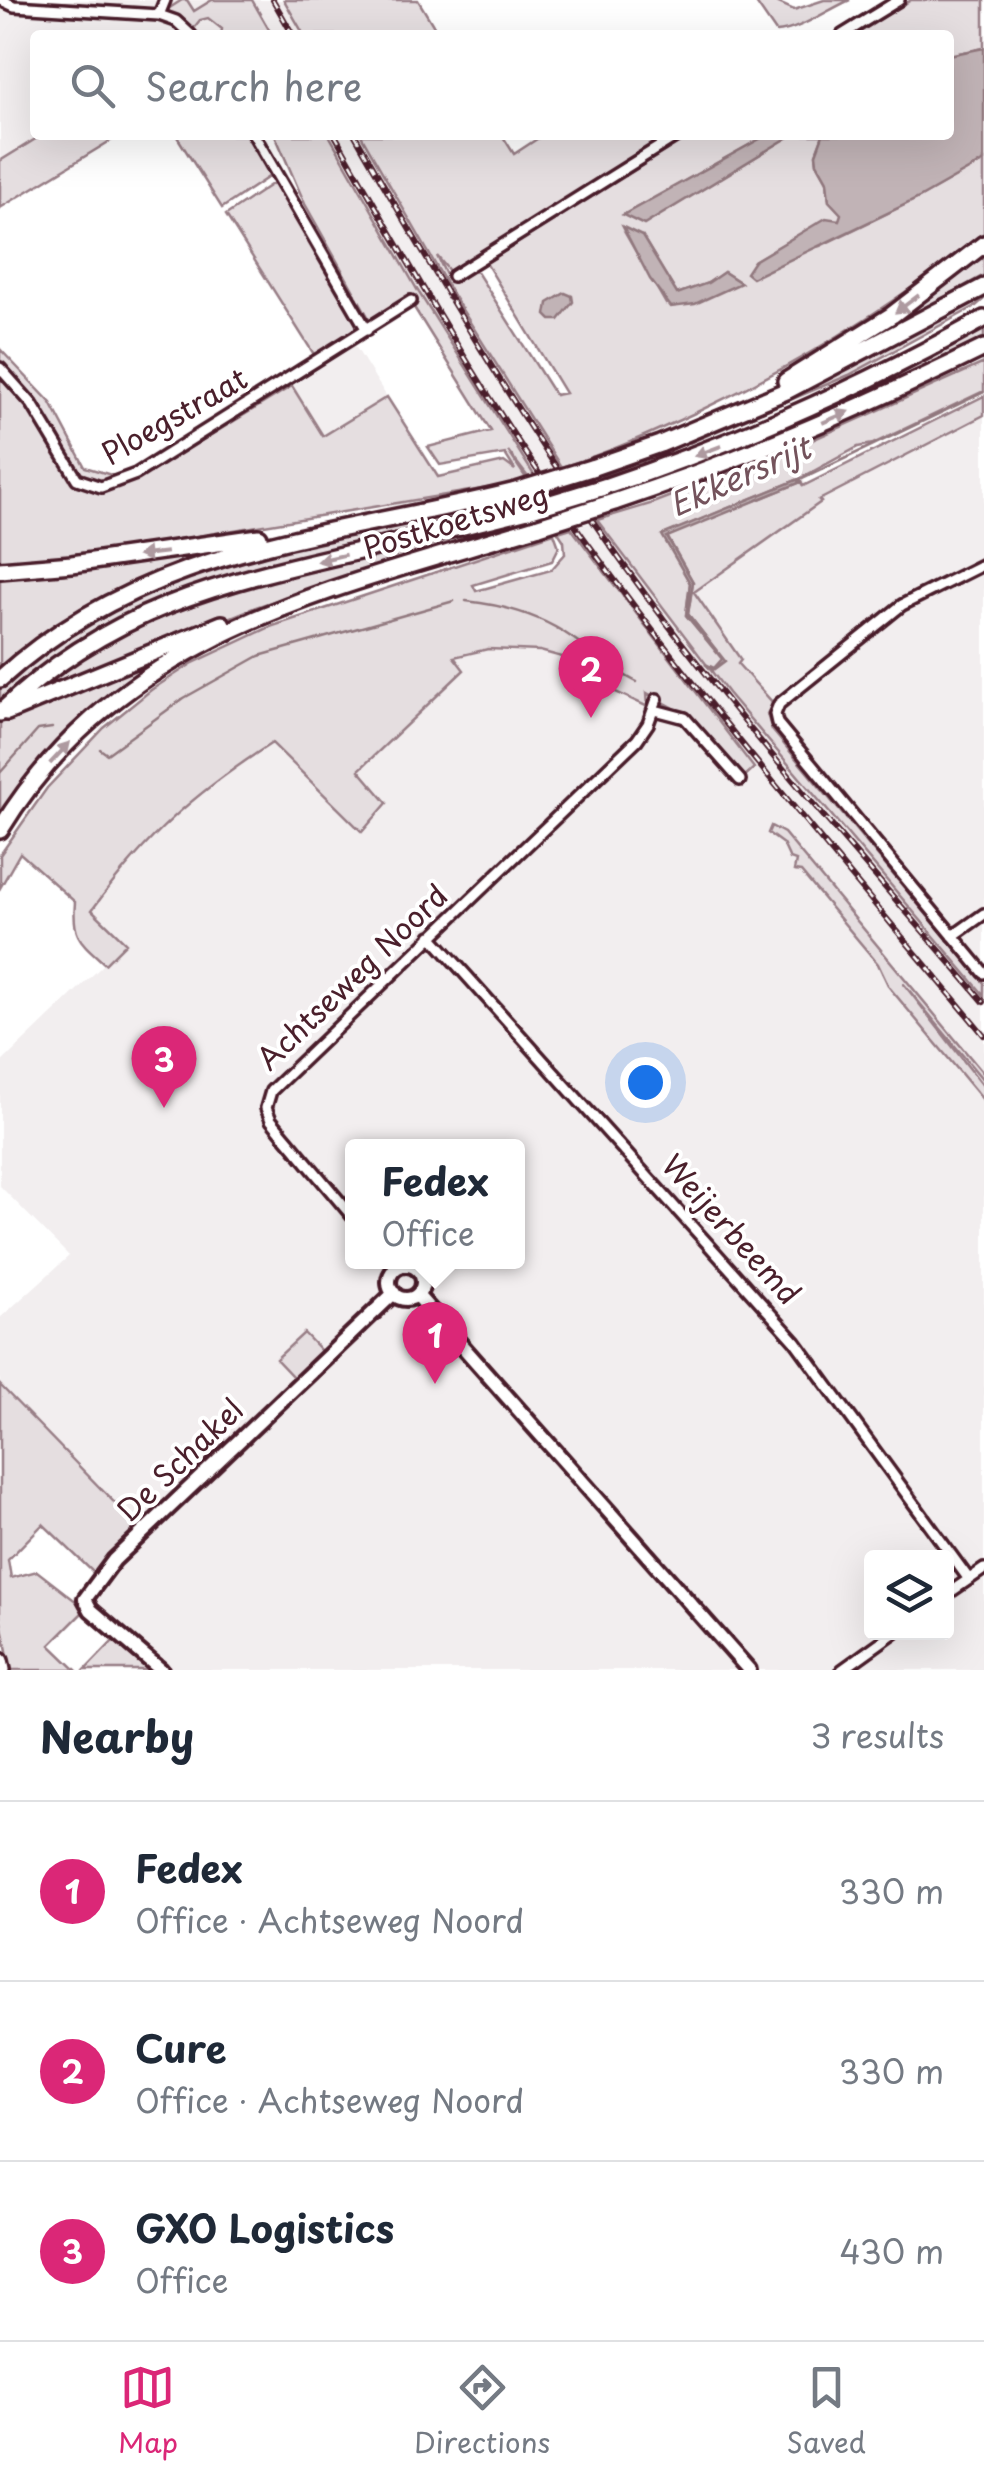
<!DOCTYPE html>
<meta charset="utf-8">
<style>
:root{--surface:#fff;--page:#f6f6f7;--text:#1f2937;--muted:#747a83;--line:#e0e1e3;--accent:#db2777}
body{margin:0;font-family:"Playpen Sans",sans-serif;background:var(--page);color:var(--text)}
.controls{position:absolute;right:30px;bottom:30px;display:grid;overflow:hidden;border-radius:10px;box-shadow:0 10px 40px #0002}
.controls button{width:90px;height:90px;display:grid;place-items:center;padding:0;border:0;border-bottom:2px solid var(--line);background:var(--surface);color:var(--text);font:50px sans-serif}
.you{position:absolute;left:645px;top:1082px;width:35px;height:35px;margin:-25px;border:8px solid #fff;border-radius:50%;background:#1a73e8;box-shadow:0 0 0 15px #1a73e833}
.badge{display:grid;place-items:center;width:65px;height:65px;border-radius:50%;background:var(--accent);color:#fff;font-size:32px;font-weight:700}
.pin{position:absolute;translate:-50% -82px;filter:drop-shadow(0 2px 5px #0008)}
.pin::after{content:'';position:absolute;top:52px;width:35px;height:30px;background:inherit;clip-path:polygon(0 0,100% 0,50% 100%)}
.popup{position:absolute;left:345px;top:1139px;width:180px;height:130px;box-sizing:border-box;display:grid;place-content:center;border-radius:10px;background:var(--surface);filter:drop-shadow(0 2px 8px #0005);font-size:32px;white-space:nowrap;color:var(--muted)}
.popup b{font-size:38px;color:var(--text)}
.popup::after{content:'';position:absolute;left:50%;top:100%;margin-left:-20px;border:20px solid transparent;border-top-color:var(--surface)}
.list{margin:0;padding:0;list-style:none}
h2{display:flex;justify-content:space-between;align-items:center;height:130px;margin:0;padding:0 40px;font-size:42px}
h2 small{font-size:32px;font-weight:400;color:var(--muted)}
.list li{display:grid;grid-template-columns:65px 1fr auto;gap:30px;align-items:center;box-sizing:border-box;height:180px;padding:0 40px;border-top:2px solid var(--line)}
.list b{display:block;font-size:38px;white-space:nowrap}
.list p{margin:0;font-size:32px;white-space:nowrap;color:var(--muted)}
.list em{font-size:32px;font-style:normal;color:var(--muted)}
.icon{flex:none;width:55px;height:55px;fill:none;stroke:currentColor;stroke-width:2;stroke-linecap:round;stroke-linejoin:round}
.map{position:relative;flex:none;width:984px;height:1670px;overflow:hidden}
.search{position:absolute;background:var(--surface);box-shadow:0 10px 40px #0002;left:30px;right:30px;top:30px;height:110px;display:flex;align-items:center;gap:25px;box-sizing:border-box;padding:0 35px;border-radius:10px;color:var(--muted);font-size:38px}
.sheet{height:670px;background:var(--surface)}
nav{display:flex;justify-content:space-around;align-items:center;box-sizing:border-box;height:140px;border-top:2px solid var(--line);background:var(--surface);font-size:28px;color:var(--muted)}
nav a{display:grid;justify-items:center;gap:5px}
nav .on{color:var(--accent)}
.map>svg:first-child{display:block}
.built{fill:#f2eeef;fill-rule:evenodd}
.green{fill:#e5dee0;stroke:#987e86;stroke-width:2.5;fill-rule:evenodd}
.water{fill:#c1b3b6;stroke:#91787e;stroke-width:2.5}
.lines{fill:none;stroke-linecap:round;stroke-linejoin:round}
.stream{stroke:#91787e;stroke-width:2.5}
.street-casing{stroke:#4a1f2b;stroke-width:16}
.secondary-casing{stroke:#4a1f2b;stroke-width:20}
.highway-casing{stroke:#4a1f2b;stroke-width:22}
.street{stroke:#fff;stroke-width:9}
.secondary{stroke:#fff;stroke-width:12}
.highway{stroke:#fff;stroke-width:15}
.rail-casing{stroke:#4a1f2b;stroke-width:6}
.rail{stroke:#fff;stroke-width:2.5;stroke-dasharray:8;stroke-linecap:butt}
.highway-bridge-casing{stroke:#4a1f2b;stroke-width:22;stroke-linecap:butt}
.highway-bridge{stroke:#fff;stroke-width:15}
.oneway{fill:#ae9aa0}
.labels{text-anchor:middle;stroke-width:8;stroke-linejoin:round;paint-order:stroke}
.street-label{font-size:30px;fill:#4a1f2b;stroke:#fff}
.water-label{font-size:32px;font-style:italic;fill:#74535c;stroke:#fff}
</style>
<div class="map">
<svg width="984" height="1670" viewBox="0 0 984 1670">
<rect width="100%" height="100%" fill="#fff"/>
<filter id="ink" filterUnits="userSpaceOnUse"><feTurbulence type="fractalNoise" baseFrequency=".01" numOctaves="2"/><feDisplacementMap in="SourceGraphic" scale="20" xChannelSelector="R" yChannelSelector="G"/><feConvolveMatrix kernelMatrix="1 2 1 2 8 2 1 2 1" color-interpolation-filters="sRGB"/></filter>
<g filter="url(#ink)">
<path class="built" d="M0,0H288L308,35H35V135H43L0,161Z
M316,135H364L441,270L565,466L522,479L410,300Z
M355,346L387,397L323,436L292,386Z
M984,415V1670H161L73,1597L139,1528L0,1385V1318L69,1256L0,1186V1064L125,944L92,910L154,833L276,736L432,661L499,645L565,652L690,728L736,783L743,777L559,532L650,504L783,453L818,500ZM352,1146H518V1262H352ZM872,1558H946V1632H872Z"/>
<path class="green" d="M182,0H187L194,11L212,0H252L272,35H221L222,29L208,18L200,20L192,30L169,12L168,9Z
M284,0H418L439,35H304Z
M754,0H772L794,10L824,0H850C829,9 797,32 776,32Z
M911,0H984V48L949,55V35H855Z
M42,135H120L0,208V161Z
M176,135H251L273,174L222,208Z
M275,135H329L418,291L534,475L528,477L508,451L526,478L522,479L524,482L89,554L0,562V372C35,403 51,448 77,486L100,490L114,488L145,475L292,386L323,436L387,397L438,477L504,462L515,470L505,454L440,465L428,447L491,431L410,301L373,320L369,318L305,204Z
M361,135H502L514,154L543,135H657L655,143L644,152L450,272L437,256L448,279L467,270L477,272L555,395L565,393L486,263L691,135H767L624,215L644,224L792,135H823L816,154L817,163L827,181L829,201L842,214L839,221L826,219L754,261L820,246L919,198L984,161V233C895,305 801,363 697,412C652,433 608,453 561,467L454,297ZM625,233L642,236L677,294L708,283L724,272L740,282L666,304Z
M281,178L361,325L315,356L226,215Z
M984,252V275L857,346Z
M984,292V299L976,306L849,375L689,443L759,412Z
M984,327V338L857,399L792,425L855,396Z
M0,349L51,403L85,467L121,478L103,483L80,477L59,436L34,402L0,364Z
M984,363V391L873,444L858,447L799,479L663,535L690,583L686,615L718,653L688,614L693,582L667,536L801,482L803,486L984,396V415L819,500L821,502L694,592L741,660L738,664L773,703L767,714L772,730L984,983V995L728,693L597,520L650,504L783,453Z
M520,501C466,515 412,529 357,542C223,574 103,603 0,702V685L83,624L158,585L251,554Z
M527,518L256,607L101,670L88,669L60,680L66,695L172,651L177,652L139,676L0,820V721L53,675L95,646L204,595Z
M571,528L754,768L743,778L694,719L647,693L648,707L609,689L562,657L540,651L488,649L454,657L464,670L359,770L387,803L362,832L272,743C195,793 147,835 92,910L126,943L105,964C80,941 72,938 75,902L20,853L0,888V855L47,788L104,728L151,690L193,663L270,627L554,533L559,547L552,561L473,585L476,591L551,570L565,554L564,541L558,532Z
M195,554L198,557L112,596L0,672V575Z
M771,826L784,833L984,1074V1081L903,983L984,1087V1101L889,987L878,964L801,872L794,871L796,861L790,859L783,844L768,833Z
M304,1333L322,1352L294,1378L276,1359Z
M0,1385L140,1529L95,1574L43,1524L8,1560L11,1578L37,1571L86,1609L50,1645L76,1670H11L0,1617Z
M117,1637L153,1670H85Z"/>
<path class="water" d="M984,48V161L919,198L752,278L746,273L754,261L826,218L839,220L841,214L829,201L827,181L817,163L816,154L823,135H949V55Z
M767,135H792L644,225L623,215Z
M623,227L642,236L677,294L708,283L724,272L741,283L695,304L671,307L650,279Z
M565,293L572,296L573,302L559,320H551L546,315L548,303Z
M799,479L801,482L667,537L693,582L688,614L725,661L713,670L705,664L714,668L722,659L686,615L690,583L662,535Z"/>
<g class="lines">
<path class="stream" d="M798,481L984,392
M466,601C503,605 540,615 571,637C594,652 612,670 637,682
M100,749L107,754L184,698L259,656L454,601
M0,773L38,730L52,728"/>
<defs>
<path id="street" d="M1,0L14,6L159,15L176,21L191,35
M159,15L165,0
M842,35L899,0
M254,135L367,330
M453,276L678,135
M0,368L32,404L77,479L101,487L136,474L411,301
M984,564L902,605L779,704L775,714L777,723L984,973
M655,710L685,718L740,780
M431,936L795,1341L968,1578
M953,936L984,914
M352,1216L271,1120L266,1108L271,1091L637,740L648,724L657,699
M391,1262L397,1268
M946,1595L984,1569
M842,1670L895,1632"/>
<path id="secondary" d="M389 1282a17 17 0 1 1 34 0a17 17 0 1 1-34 0Z
M417,1295L749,1670
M161,1670L91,1610L85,1599L114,1560L394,1293"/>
<path id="highway" d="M786,381L892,315L984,244
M591,468L660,444L786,391L984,287
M604,487C737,443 862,387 984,319
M614,502C742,460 864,407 984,348
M0,570L72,564L259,537
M0,679C148,544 332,537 516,491
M7,712L222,624
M0,713C110,606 228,581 372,548C424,536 476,523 528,510
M0,830C122,630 332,590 539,526
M0,1661L2,1670"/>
</defs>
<use href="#street" class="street-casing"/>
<use href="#secondary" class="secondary-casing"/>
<use href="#highway" class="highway-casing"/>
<use href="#street" class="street"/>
<use href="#secondary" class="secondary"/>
<use href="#highway" class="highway"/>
<defs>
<path id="rail" d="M273,0L293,35
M335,135C412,271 490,406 581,534C706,708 847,870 984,1035
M355,135C443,289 532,440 637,583C744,730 866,864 984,1002"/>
</defs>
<use href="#rail" class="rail-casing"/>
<use href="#rail" class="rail"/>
<defs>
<path id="highway-bridge" d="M516,491L591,468
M528,510L604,487
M539,526L614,502"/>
</defs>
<use href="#highway-bridge" class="highway-bridge-casing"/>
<use href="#highway-bridge" class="highway-bridge"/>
</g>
<defs><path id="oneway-solid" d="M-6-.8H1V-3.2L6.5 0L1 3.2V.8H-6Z" transform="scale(2.5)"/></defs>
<g class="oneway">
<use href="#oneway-solid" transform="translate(907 304) rotate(143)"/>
<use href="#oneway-solid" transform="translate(836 417) rotate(-23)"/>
<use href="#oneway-solid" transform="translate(708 451) rotate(159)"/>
<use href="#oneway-solid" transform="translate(152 554) rotate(173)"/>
<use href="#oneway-solid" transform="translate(331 558) rotate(167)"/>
<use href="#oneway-solid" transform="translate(60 753) rotate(-47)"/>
</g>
</g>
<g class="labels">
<g class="street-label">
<text transform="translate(175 417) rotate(-30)" y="10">Ploegstraat</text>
<text transform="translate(456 522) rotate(-17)" y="10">Postkoetsweg</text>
<text transform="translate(353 978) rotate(-44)" y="10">Achtseweg Noord</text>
<text transform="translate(730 1230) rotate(48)" y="10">Weijerbeemd</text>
<text transform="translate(181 1461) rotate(-44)" y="10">De Schakel</text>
</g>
<g class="water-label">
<text transform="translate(740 477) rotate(-24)" y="11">Ekkersrijt</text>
</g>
</g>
</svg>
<div class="controls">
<button><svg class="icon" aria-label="layers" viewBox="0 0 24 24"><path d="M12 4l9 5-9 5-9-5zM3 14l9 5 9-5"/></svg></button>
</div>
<div class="you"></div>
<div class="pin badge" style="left:435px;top:1384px">1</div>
<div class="popup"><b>Fedex</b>Office</div>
<div class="pin badge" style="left:591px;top:718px">2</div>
<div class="pin badge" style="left:164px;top:1108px">3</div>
<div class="search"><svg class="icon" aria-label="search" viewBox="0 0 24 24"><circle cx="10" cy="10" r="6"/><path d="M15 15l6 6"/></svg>Search here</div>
</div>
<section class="sheet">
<h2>Nearby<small>3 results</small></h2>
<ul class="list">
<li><span class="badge">1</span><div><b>Fedex</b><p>Office · Achtseweg Noord</p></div><em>330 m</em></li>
<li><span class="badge">2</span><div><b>Cure</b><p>Office · Achtseweg Noord</p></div><em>330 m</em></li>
<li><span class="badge">3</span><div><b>GXO Logistics</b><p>Office</p></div><em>430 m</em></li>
</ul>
</section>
<nav>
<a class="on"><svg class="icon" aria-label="map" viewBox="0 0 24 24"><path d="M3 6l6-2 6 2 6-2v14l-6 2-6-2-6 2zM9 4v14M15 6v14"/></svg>Map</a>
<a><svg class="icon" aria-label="directions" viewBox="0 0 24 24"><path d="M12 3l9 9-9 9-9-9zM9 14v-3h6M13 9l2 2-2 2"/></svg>Directions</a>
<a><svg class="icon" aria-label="saved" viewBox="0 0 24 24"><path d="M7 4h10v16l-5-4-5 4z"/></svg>Saved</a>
</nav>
